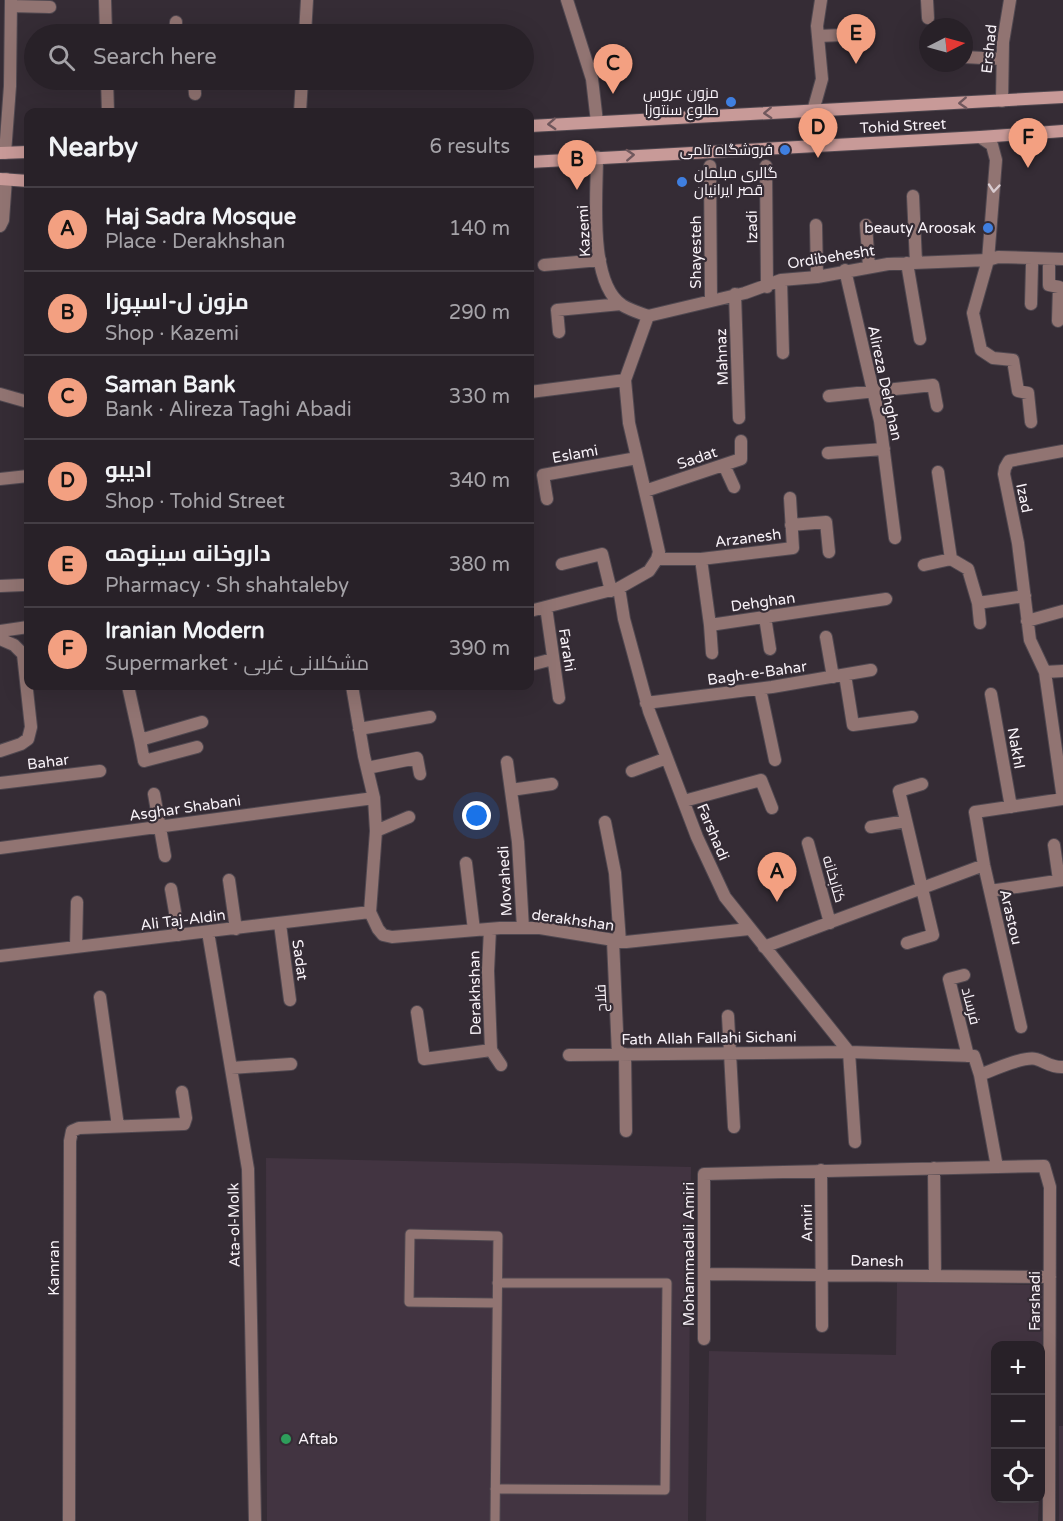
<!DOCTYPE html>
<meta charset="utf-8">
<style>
:root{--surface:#282128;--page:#342e34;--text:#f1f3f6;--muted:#a5a3a8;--line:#443e45;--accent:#f3a081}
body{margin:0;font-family:"Varela Round",Cairo,sans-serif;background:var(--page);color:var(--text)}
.controls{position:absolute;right:18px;bottom:18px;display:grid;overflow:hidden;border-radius:12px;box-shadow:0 6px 24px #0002}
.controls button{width:54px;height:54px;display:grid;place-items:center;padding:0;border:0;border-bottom:2px solid var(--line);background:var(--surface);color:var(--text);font:30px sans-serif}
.compass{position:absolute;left:919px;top:18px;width:54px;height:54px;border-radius:50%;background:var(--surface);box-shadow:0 6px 24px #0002;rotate:84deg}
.you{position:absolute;left:477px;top:816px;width:21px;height:21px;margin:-15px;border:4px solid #fff;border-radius:50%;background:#1a73e8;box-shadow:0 0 0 9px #1a73e833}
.badge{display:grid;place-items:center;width:39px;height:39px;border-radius:50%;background:var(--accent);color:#111;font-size:20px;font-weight:700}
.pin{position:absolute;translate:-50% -50px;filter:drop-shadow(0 2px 3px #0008)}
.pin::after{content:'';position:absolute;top:32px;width:21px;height:18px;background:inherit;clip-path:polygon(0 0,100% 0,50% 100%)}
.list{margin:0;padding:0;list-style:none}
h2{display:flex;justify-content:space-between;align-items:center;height:78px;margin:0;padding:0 24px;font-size:26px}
h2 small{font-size:20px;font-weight:400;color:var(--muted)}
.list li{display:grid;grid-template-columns:39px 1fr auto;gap:18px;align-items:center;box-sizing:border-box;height:84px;padding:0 24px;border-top:2px solid var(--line)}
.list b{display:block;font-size:22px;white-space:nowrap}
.list p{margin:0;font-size:20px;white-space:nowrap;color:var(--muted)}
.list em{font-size:20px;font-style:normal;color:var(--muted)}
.icon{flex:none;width:33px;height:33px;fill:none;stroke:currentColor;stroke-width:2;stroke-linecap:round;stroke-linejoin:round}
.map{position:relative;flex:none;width:1063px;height:1521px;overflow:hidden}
.search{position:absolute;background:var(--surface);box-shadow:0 6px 24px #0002;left:24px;top:24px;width:510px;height:66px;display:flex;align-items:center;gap:15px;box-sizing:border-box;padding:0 21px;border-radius:33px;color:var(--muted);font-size:22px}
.panel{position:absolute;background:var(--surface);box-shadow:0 6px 24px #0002;left:24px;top:108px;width:510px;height:582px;border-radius:12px}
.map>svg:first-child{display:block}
.built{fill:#423441}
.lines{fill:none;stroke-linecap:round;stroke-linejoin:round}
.service-casing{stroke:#504850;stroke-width:11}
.minor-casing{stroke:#504850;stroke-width:14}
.secondary-casing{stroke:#504850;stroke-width:14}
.service{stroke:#917472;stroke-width:9}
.minor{stroke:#917472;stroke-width:12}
.secondary{stroke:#c89a98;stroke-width:12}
.oneway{stroke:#70585d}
.oneway2{stroke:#d9ccd0}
.shop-dot{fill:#3f7fe0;stroke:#352c35;stroke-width:2}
.leisure-dot{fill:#2e9e5b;stroke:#352c35;stroke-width:2}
.labels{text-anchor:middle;stroke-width:4.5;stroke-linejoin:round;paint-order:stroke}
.street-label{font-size:15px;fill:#f8f2f8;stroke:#352c35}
.poi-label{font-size:15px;fill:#f8f2f8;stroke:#352c35;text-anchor:end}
</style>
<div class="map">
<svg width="1063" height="1521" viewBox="0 0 1063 1521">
<rect width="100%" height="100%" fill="#352c35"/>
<path class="built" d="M266,1158L691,1167L688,1521H267Z
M897,1282L1043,1285L1041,1403L1040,1346H996V1498L1039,1499L1038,1521H706L709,1351L896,1355Z
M1059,1426H1063V1521H1059Z"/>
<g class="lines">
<defs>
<path id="service" d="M495,1489L665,1490L667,1283H497
M495,1521L498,1236L410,1234L409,1302L497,1303"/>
<path id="minor" d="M105,0L106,34
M567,0L592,79L597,122
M927,0L928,18
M11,6L50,7
M175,34L176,22
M305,34L307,0
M818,36L868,34
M964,57L1002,59
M107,80L108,112
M194,80L195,94
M1002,101L1003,42L1010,0
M813,111L822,79L817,26L821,0
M300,112L302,80
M980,137L992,145L996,160L988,260L973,313L981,350L993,358L1013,360L1018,391L1028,393L1031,422
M5,153L10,86L11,0
M597,157C597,194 588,282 622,305C630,310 640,313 648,316
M710,166L711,301
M766,166L767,287
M913,196L916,262
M816,225L817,277
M866,225L869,267
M0,226L3,220L6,179
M907,263L920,339
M544,265L600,260
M1049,266V285L1059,287L1058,321
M845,270L880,421L895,538
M781,280L783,353
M735,294L739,418
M1031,304L1032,265
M648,316L745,293L781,280L817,277L888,264L988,260L998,257L1063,259
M559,332L557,310L621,304
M530,392L625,380
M0,394L28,402
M829,396L933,385L937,406
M828,453L884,449
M724,465L734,487
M938,472L951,559L968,569L978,603L1025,596
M0,479L28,476
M645,491L741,459V441
M547,499L543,475L637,458
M791,525L826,522L829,552
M657,559H701L793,548L790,498
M701,559L710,625L886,599
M562,564L602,554L611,591
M924,565L951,559
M0,586L23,585
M619,588L624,619L649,711L697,837L725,897L849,1052L974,1056L980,1075L997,1167L1044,1166L1050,1187L1049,1521
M978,603L980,623
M546,607L559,698
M530,611L619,588L649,571L657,559L659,552L652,521L629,423L625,380L648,316
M765,617L770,649
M1027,621L1063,611
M710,625L712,653
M0,631L28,627
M826,637L833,677
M0,639L14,645L23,654L31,727L28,739L21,744L0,751
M530,665L553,659
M1045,672L1063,671
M845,675L853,725L912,717
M128,686L140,740L202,722
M352,686L364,756L374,798L376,831L370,912L378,929L383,935L392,937L500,928H540L626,942L749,929
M760,689L775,760
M991,694L1011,807
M646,703L772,687L871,670
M359,729L430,717
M140,740L144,761L197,747
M507,762L518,842L523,928
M367,768L417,758L420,774
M632,771L667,758
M0,783L100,771
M511,790L552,784
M154,794L165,856
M1063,799L1045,672L1030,640L1018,543L1004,474L1005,468L1009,461L1063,451
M684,801L761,780L772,808
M605,822L615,873L620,942
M871,827L906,821
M376,831L409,817
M808,843L830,923
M1054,845L1059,880
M0,848L374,798
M466,863L474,930
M229,880L236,929
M171,889L179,935
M990,891L1063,880
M280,924L290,1000
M208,932L248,1169L255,1521
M613,941L618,1054
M907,943L933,935L899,791L922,784
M76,947L77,902
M764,947L984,865
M0,956L370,912
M964,975L949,979L968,1056
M100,997L118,1126
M417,1012L424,1059L491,1050L488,971L490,929
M728,1016L734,1127
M1021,1027L984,865L975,812L1063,799
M491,1050L501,1065
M625,1054L626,1131
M569,1055L849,1052L855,1142
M231,1068L291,1064
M980,1075C993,1070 1023,1056 1036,1059C1046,1062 1052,1068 1063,1067
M934,1168L935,1276
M821,1170L822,1326
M704,1274L1050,1277
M704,1339V1174L997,1167
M69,1521L70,1141L72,1131L79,1128L184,1124L186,1118L182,1092"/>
<path id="secondary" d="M530,126L1063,97
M0,153L28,152
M530,162L980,137L1063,131
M0,179L28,181"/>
</defs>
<use href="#service" class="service-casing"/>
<use href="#minor" class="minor-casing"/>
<use href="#secondary" class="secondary-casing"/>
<use href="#service" class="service"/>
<use href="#minor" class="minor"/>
<use href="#secondary" class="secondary"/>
</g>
<defs><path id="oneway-chevron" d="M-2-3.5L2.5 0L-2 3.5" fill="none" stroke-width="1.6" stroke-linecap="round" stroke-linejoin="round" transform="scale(1.5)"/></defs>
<g class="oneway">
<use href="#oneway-chevron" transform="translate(963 103) rotate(177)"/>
<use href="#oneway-chevron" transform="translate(768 113) rotate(177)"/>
<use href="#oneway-chevron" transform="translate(552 124) rotate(177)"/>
<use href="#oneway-chevron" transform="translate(630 155) rotate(-3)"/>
</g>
<use class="oneway2" href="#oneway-chevron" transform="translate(994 188) rotate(95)"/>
<g class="shop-dot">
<circle cx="731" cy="102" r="6"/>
<circle cx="785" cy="150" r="6"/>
<circle cx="682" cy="182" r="6"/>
<circle cx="988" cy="228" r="6"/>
</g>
<circle class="leisure-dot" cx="286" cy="1439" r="6"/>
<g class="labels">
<g class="street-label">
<text transform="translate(989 49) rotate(-84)" y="5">Ershad</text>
<text transform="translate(903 126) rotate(-3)" y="5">Tohid Street</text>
<text transform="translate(752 227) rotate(-91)" y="5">Izadi</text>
<text transform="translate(584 231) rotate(-93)" y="5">Kazemi</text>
<text transform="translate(696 252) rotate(-90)" y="5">Shayesteh</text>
<text transform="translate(831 257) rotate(-9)" y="5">Ordibehesht</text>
<text transform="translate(722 357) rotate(-92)" y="5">Mahnaz</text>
<text transform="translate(885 383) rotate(78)" y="5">Alireza Dehghan</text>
<text transform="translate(575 454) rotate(-10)" y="5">Eslami</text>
<text transform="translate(697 458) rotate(-19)" y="5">Sadat</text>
<text transform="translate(1024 498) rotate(78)" y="5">Izad</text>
<text transform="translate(748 538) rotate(-7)" y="5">Arzanesh</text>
<text transform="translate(763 602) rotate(-8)" y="5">Dehghan</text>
<text transform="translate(567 650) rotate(81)" y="5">Farahi</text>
<text transform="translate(757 673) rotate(-8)" y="5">Bagh-e-Bahar</text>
<text transform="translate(1016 748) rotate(80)" y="5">Nakhl</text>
<text transform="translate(48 762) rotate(-7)" y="5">Bahar</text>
<text transform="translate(185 808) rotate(-8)" y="5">Asghar Shabani</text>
<text transform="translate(713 832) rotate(67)" y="5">Farshadi</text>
<text transform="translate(834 879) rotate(74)" y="5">کتابخانه</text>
<text transform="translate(505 881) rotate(-93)" y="5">Movahedi</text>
<text transform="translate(1011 917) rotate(77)" y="5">Arastou</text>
<text transform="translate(183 920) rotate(-7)" y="5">Ali Taj-Aldin</text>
<text transform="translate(573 920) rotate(8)" y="5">derakhshan</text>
<text transform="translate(300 960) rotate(82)" y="5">Sadat</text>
<text transform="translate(475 993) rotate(-91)" y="5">Derakhshan</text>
<text transform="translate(601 998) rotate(-93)" y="5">فلاح</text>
<text transform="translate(971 1006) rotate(76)" y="5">فرساد</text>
<text transform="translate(709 1038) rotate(-1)" y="5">Fath Allah Fallahi Sichani</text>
<text transform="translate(807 1223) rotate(-91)" y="5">Amiri</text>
<text transform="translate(234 1225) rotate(-91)" y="5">Ata-ol-Molk</text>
<text transform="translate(689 1254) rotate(-90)" y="5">Mohammadali Amiri</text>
<text transform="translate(877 1261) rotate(1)" y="5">Danesh</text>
<text transform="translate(54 1268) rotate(-90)" y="5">Kamran</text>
<text transform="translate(1035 1301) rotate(-90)" y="5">Farshadi</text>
</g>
<g class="poi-label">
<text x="719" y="98">مزون عروس<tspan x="719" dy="17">طلوع سنتوزا</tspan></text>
<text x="773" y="155">فروشگاه تامی</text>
<text x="694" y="178" text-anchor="start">گالری مبلمان<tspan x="694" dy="17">قصر ایرانیان</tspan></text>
<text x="976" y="233">beauty Aroosak</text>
<text x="298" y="1444" text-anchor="start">Aftab</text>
</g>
</g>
</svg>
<div class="controls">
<button>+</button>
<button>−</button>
<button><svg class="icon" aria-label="locate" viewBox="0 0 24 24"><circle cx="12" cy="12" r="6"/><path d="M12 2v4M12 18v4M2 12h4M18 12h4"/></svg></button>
</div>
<svg class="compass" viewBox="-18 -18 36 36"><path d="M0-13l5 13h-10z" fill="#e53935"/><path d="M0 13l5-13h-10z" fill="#a5a3a8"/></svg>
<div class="you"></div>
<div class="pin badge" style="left:777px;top:902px">A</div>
<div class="pin badge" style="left:577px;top:190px">B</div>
<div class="pin badge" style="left:613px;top:94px">C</div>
<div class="pin badge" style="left:818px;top:158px">D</div>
<div class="pin badge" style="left:856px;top:64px">E</div>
<div class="pin badge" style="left:1028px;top:168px">F</div>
<div class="search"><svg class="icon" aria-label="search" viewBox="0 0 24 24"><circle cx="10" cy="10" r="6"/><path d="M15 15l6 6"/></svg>Search here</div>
<section class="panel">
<h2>Nearby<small>6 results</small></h2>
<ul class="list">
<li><span class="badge">A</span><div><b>Haj Sadra Mosque</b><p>Place · Derakhshan</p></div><em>140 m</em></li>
<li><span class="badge">B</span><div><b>مزون ل-اسپوزا</b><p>Shop · Kazemi</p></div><em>290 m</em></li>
<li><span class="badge">C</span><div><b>Saman Bank</b><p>Bank · Alireza Taghi Abadi</p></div><em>330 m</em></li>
<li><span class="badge">D</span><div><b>ادیبو</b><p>Shop · Tohid Street</p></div><em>340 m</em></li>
<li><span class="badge">E</span><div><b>داروخانه سینوهه</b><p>Pharmacy · Sh shahtaleby</p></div><em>380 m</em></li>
<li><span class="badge">F</span><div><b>Iranian Modern</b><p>Supermarket · مشکلانی غربی</p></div><em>390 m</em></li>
</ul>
</section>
</div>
